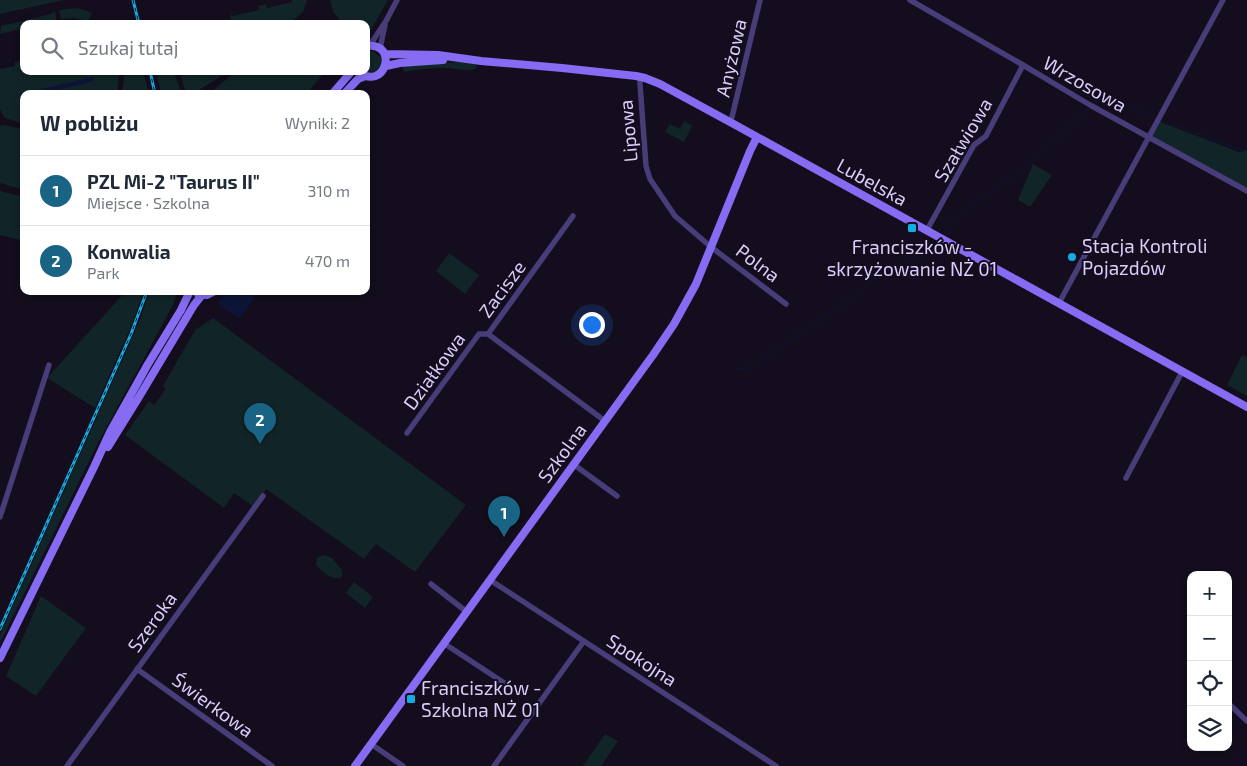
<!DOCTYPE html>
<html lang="pl">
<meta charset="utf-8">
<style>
:root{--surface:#fff;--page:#f6f6f7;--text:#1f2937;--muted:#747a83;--line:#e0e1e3;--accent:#196484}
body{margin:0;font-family:"Exo 2",sans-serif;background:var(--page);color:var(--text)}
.controls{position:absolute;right:15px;bottom:15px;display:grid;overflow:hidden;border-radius:10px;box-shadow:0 2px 8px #0003}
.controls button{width:45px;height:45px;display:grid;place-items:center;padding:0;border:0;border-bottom:1px solid var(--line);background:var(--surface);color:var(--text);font:25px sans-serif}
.you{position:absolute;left:591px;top:324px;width:18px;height:18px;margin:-12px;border:4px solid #fff;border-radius:50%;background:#1a73e8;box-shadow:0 0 0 8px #1a73e833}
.badge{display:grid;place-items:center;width:32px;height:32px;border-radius:50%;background:var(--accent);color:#fff;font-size:16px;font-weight:700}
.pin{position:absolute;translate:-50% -41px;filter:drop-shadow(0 1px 2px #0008)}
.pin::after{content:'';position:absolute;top:26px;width:18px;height:15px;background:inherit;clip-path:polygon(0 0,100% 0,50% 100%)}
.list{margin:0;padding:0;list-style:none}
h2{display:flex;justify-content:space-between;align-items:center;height:65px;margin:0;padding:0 20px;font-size:21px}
h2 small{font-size:16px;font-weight:400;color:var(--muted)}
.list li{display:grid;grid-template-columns:32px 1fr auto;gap:15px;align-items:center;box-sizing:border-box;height:70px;padding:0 20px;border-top:1px solid var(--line)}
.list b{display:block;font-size:19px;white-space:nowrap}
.list p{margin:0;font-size:16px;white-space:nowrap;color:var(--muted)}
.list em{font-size:16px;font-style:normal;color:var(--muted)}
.icon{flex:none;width:28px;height:28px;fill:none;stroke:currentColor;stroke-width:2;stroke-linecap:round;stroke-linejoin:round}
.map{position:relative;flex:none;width:1247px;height:766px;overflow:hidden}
.search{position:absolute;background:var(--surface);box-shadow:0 2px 8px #0003;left:20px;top:20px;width:350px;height:55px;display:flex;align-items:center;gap:12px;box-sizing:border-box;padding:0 18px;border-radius:10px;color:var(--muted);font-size:19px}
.panel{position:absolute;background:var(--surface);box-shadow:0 2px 8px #0003;left:20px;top:90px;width:350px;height:205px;border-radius:10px}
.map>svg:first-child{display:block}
.green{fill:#112427}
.water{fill:#0c1537}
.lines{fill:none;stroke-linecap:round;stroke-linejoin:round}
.stream{stroke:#0c1537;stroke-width:1}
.street{stroke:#483c79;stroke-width:5.5}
.secondary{stroke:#856cf3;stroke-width:8}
.rail-casing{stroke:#12ade3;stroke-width:3}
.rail{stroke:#130d1d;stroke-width:1;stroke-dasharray:4;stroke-linecap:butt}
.poi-dot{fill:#12ade3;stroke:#130d1d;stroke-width:2}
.labels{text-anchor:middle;stroke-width:4;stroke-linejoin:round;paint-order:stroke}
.street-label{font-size:19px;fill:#dacefb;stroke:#130d1d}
.poi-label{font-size:19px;fill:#dacefb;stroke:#130d1d;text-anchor:start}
</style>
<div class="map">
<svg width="1247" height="766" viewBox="0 0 1247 766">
<rect width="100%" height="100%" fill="#130d1d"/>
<path class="green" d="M0,0H64L0,14Z
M292,0H307L303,12L289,24H231L230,12L232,16L259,10L258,6L266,4L267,8L292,2Z
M330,0H388L372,28L366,35V24H343L334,13Z
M78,8L92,13L87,24H85L84,20L73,18L62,19L65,23L62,24L59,10L67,9Z
M55,11L57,24L52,21L42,24H24V28L0,34L1,26L51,14Z
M366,50L372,51L383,58C380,69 377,76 364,71H366Z
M23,61L24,71H119V75L117,94H24V124L5,118L0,110V66L1,69L15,66V62Z
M457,62L471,63L476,65L477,68C469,73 455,68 445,68C431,68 418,69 405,72L403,70L402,66Z
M125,71H143L149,94H122Z
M156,71H173L180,88L181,94H161Z
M179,71H227L215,80L196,92L187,91L185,90Z
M236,71H326L306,94H209Z
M684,121L692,126L684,142L665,132L670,124L680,129Z
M1158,121L1239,152L1247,150V190L1149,137Z
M4,125L24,129V190L0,183V126Z
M1033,164L1052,175L1030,207L1018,200Z
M0,191L24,197V241L0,235Z
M449,253L479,275L465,294L436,271Z
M126,291H144L132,324L95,408L47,378Z
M150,291H178L173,305L98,443L0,643V635L139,322Z
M213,318L466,505L415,572L376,544L364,559L266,489L254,507L234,493L224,508L125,435L149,401L154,405L166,389L163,386L195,330Z
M1242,355L1247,357V396L1227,385Z
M325,555L332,558L342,570V577C331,581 323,572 316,565L317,557Z
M354,582L373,597L365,608L346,593Z
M41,596L86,628L36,696L6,676Z
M605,734L618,741L601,766H583Z"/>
<path class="water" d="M93,77L94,81L41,94H24V98H21L20,94Z
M227,291H245L255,298L240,318L218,304Z"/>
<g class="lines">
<path class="stream" d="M1094,104L1103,97L1156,118
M1160,120L1242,150L1247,145
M938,232L949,222L1034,160L1088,108
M816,323L845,303L875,279L917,256L929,248L933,241
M736,368L744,369L751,367L812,325"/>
<path class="street" d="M910,0L1023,65L1090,105L1247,191
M370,45L386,21L397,0
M381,49V44L385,25
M640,77V84L646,166L650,179L675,216L711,247L786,304
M730,122L732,117L760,0
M573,216L488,334L605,421
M927,230L974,145L986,136L1023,65
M1059,303L1223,0
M407,433L479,334H488
M573,464L617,496
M1126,478L1182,372
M0,517L49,365
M490,580L776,766
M431,584L467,612
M445,644L515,690
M137,669L272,766
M1228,703L1247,721
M371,744L403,766
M67,766L263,496
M494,766L584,641"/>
<path class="secondary" d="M385,54L438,55L481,61L562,68L636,76L645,78L660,84L730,122L1247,407
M386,66L400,63L443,60
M358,71C385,94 400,41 366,46
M332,94L352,71
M344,94L358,79L365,76
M198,294L207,295L215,291
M108,447L139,397L194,305L202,295
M0,658L94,467L110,432L148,364L181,310L190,291
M355,766L653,355L674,324L696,284L750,151L757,137"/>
<defs>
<path id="rail" d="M133,0L139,24
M150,71L155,94
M0,629L131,334L147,291"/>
</defs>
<use href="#rail" class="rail-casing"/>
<use href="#rail" class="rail"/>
</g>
<g class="poi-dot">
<rect x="907" y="223" width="10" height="10" rx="2.5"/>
<circle cx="1072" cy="257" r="5"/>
<rect x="406" y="694" width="10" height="10" rx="2.5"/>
</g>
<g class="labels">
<g class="street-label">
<text transform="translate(731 58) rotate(-77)" y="7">Anyżowa</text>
<text transform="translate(1085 84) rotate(30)" y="7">Wrzosowa</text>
<text transform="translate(628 131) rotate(-95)" y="7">Lipowa</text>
<text transform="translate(963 140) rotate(-59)" y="7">Szałwiowa</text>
<text transform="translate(872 182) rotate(29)" y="7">Lubelska</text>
<text transform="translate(758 263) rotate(37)" y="7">Polna</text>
<text transform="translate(502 289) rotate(-54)" y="7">Zacisze</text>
<text transform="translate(434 371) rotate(-54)" y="7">Działkowa</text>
<text transform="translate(562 453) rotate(-54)" y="7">Szkolna</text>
<text transform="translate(152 622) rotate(-54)" y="7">Szeroka</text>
<text transform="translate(642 660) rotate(33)" y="7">Spokojna</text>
<text transform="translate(213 705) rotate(36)" y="7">Świerkowa</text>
</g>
<g class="poi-label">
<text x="1082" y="253">Stacja Kontroli<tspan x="1082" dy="22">Pojazdów</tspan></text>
<text x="912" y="254" text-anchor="middle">Franciszków -<tspan x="912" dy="22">skrzyżowanie NŻ 01</tspan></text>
<text x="421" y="695">Franciszków -<tspan x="421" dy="22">Szkolna NŻ 01</tspan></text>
</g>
</g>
</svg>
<div class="controls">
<button>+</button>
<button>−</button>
<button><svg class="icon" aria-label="locate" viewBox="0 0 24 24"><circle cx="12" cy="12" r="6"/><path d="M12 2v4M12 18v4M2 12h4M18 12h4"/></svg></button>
<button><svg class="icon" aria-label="layers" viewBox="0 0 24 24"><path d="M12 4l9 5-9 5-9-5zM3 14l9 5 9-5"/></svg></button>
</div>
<div class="you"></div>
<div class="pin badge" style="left:504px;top:537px">1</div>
<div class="pin badge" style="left:260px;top:444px">2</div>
<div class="search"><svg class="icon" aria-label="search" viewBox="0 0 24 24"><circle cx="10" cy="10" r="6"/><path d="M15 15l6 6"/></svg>Szukaj tutaj</div>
<section class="panel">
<h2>W pobliżu<small>Wyniki: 2</small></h2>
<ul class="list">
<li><span class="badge">1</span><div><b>PZL Mi-2 &quot;Taurus II&quot;</b><p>Miejsce · Szkolna</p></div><em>310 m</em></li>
<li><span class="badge">2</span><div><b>Konwalia</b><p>Park</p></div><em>470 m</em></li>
</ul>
</section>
</div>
